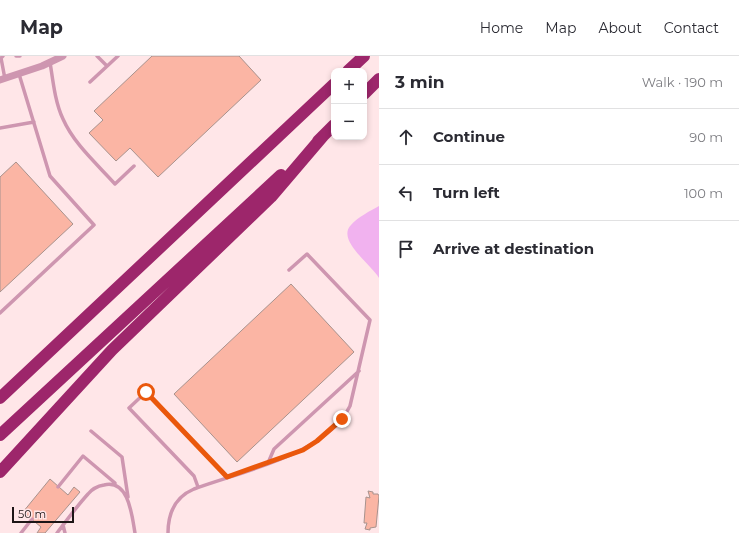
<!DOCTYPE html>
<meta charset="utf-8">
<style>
:root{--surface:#fff;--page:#f7f7f7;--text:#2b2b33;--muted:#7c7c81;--line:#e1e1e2}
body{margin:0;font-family:Montserrat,sans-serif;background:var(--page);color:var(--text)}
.controls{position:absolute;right:12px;top:12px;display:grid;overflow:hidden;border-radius:8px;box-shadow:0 2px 6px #0003}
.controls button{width:36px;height:36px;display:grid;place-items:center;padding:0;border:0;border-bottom:1px solid var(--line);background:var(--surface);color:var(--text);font:20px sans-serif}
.scale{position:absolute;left:12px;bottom:10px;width:62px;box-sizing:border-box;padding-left:4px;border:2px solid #1d1516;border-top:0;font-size:11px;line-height:14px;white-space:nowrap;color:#1d1516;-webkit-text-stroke:3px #ffe6e8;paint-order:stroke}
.stop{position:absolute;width:12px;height:12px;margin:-9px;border:3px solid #ea580c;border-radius:50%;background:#fff}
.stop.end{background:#ea580c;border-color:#fff;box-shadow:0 1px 4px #0008}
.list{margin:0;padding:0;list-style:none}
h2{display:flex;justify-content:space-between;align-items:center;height:52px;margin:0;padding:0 16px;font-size:17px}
h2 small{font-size:13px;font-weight:400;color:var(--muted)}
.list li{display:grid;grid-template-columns:26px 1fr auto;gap:12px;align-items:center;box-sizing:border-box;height:56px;padding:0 16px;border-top:1px solid var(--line)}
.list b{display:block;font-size:15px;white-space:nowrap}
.list em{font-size:13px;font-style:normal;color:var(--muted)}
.icon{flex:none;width:22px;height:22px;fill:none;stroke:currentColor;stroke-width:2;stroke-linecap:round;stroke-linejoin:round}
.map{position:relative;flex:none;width:379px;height:477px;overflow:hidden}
header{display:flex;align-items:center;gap:24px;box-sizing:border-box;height:56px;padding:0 20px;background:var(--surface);border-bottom:1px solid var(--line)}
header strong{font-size:19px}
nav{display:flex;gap:22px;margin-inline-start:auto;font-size:14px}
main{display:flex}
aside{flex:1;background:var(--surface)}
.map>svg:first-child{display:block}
.water{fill:#f1b2ef}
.building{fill:#fbb5a4;stroke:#a8928d}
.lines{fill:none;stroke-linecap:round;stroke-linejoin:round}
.service{stroke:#ce96b0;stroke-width:3.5}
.minor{stroke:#ce96b0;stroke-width:7}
.motorway{stroke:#9d266b;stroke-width:12}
.route{stroke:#ea580c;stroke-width:5}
</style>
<header>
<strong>Map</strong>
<nav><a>Home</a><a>Map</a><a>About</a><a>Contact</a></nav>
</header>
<main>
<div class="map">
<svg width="379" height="477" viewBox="0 0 379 477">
<rect width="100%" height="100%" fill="#ffe6e8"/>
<path class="water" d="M379,150V222C372,209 336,184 351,169C358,161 370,155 379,150Z"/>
<path class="building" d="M152,0H239L261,24L158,121L130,92L116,105L89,77L103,64L94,55Z
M16,106L73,168L0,236V121Z
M291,228L354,296L237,406L174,338Z
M50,423L68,439L74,431L80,436L45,477H37L41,471L23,456Z
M368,435L373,436V438H378L379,440L376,471L370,472V474L365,473L367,467H364L366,441L370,442Z"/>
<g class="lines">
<path class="service" d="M3,0L1,2L5,23
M16,0H20
M97,0L107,10
M50,6C53,25 55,46 63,63C74,88 97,108 115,128L134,110
M90,26L118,0
M0,72L34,66
M0,257L94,169L50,120L19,18
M91,375L122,401L128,441
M268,407L274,393L359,315
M58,431L83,400L115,427
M198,431L194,420L129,352L146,336L227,421
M63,469L65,477
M21,477L32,463
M57,477C67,464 77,450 88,438C92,433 98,430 104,429C129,423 132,460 135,477
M168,477C168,458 175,441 194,433C242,415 326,399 350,350L370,264L307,198L289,214"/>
<path class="minor" d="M0,24L42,10L63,0"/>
<path class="motorway" d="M348,15L364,0
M364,38L379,23
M318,85L334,69
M0,342L334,28
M0,379L281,119
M0,416L112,294L271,141L323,80"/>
</g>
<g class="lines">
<path class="route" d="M146,336L227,421L303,394L317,385L342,363"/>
</g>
</svg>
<div class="controls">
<button>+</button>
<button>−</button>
</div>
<div class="scale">50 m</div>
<div class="stop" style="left:146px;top:336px"></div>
<div class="stop end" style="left:342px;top:363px"></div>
</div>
<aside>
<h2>3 min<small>Walk · 190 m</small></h2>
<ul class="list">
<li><svg class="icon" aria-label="ahead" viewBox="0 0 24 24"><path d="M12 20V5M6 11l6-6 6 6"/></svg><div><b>Continue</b></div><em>90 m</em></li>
<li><svg class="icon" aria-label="left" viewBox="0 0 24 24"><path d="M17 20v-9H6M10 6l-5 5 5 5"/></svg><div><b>Turn left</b></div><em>100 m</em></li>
<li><svg class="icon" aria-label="arrive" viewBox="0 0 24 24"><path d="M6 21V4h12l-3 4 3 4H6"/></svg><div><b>Arrive at destination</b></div></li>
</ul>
</aside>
</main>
